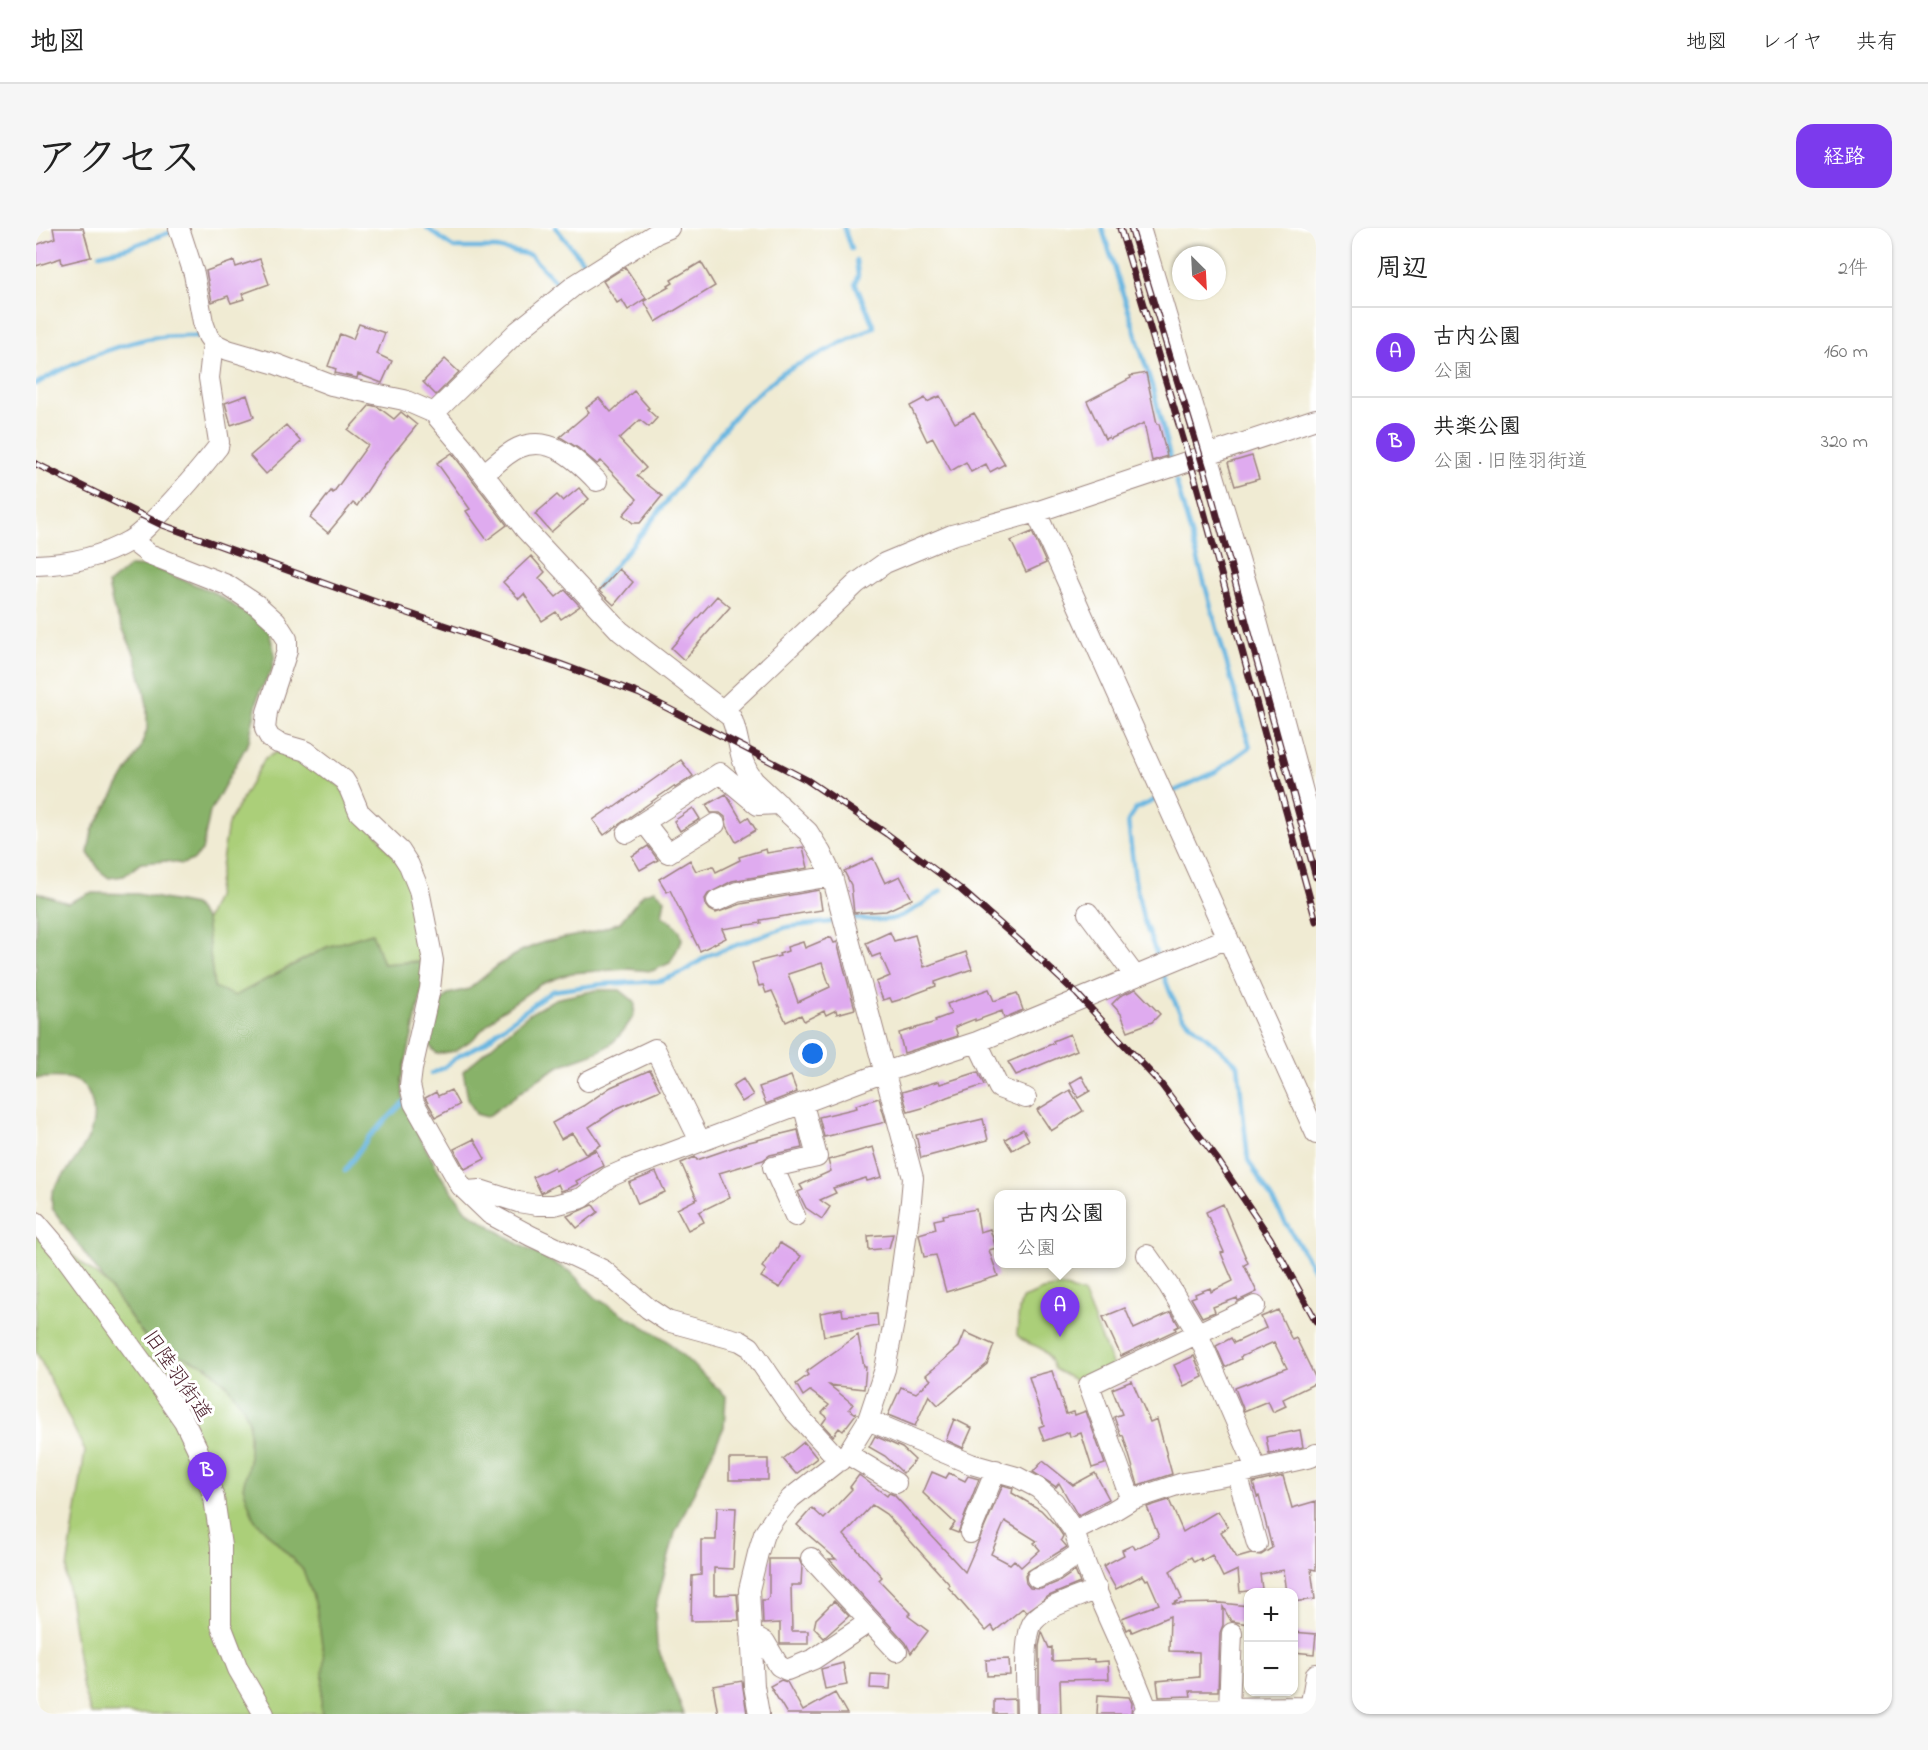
<!DOCTYPE html>
<html lang="ja">
<meta charset="utf-8">
<style>
:root{--surface:#fff;--page:#f6f6f6;--text:#222;--muted:#767676;--line:#e0e0e0;--accent:#7c3aed}
body{margin:0;font-family:"Indie Flower","Klee One",sans-serif;background:var(--page);color:var(--text)}
.controls{position:absolute;right:18px;bottom:18px;display:grid;overflow:hidden;border-radius:12px;box-shadow:0 2px 4px #0004}
.controls button{width:54px;height:54px;display:grid;place-items:center;padding:0;border:0;border-bottom:2px solid var(--line);background:var(--surface);color:var(--text);font:30px sans-serif}
.compass{position:absolute;left:1136px;top:18px;width:54px;height:54px;border-radius:50%;background:var(--surface);box-shadow:0 2px 4px #0004;rotate:156deg}
.you{position:absolute;left:777px;top:826px;width:21px;height:21px;margin:-15px;border:4px solid #fff;border-radius:50%;background:#1a73e8;box-shadow:0 0 0 9px #1a73e833}
.badge{display:grid;place-items:center;width:39px;height:39px;border-radius:50%;background:var(--accent);color:#fff;font-size:20px;font-weight:700}
.pin{position:absolute;translate:-50% -50px;filter:drop-shadow(0 2px 3px #0008)}
.pin::after{content:'';position:absolute;top:32px;width:21px;height:18px;background:inherit;clip-path:polygon(0 0,100% 0,50% 100%)}
.popup{position:absolute;left:958px;top:962px;width:132px;height:78px;box-sizing:border-box;display:grid;place-content:center;border-radius:12px;background:var(--surface);filter:drop-shadow(0 2px 4px #0005);font-size:20px;white-space:nowrap;color:var(--muted)}
.popup b{font-size:22px;color:var(--text)}
.popup::after{content:'';position:absolute;left:50%;top:100%;margin-left:-12px;border:12px solid transparent;border-top-color:var(--surface)}
.list{margin:0;padding:0;list-style:none}
h2{display:flex;justify-content:space-between;align-items:center;height:78px;margin:0;padding:0 24px;font-size:26px}
h2 small{font-size:20px;font-weight:400;color:var(--muted)}
.list li{display:grid;grid-template-columns:39px 1fr auto;gap:18px;align-items:center;box-sizing:border-box;height:90px;padding:0 24px;border-top:2px solid var(--line)}
.list b{display:block;font-size:22px;white-space:nowrap}
.list p{margin:0;font-size:20px;white-space:nowrap;color:var(--muted)}
.list em{font-size:20px;font-style:normal;color:var(--muted)}
.map{position:relative;flex:none;width:1280px;height:1486px;overflow:hidden;border-radius:18px}
header{display:flex;align-items:center;gap:36px;box-sizing:border-box;height:84px;padding:0 30px;background:var(--surface);border-bottom:2px solid var(--line)}
header strong{font-size:28px}
nav{display:flex;gap:33px;margin-inline-start:auto;font-size:21px}
.intro{display:flex;align-items:center;justify-content:space-between;box-sizing:border-box;height:144px;padding:0 36px}
h1{margin:0;font-size:42px}
.button{padding:15px 27px;border-radius:18px;background:var(--accent);color:#fff;font-size:21px;font-weight:700}
main{display:flex;gap:36px;padding:0 36px}
aside{flex:1;background:var(--surface);border-radius:18px;box-shadow:0 2px 4px #0004}
.map>svg:first-child{display:block}
.green{fill:#abcf79;stroke:#7a7752;stroke-width:1.5}
.forest{fill:#88b269;stroke:#69684a;stroke-width:1.5}
.lines{fill:none;stroke-linecap:round;stroke-linejoin:round}
.stream{stroke:#67b6e1;stroke-width:4.5}
.building{fill:#dfabef;fill-rule:evenodd}
.minor-casing{stroke:#9d857f;stroke-width:22}
.minor{stroke:#fff;stroke-width:20}
.rail-casing{stroke:#4a1f2b;stroke-width:7}
.rail{stroke:#fff;stroke-width:4.5;stroke-dasharray:14;stroke-linecap:butt}
.labels{text-anchor:middle;stroke-width:6;stroke-linejoin:round;paint-order:stroke}
.street-label{font-size:21px;fill:#4a1f2b;stroke:#fff}
</style>
<header>
<strong>地図</strong>
<nav><a>地図</a><a>レイヤ</a><a>共有</a></nav>
</header>
<div class="intro"><h1>アクセス</h1><a class="button">経路</a></div>
<main>
<div class="map">
<svg width="1280" height="1486" viewBox="0 0 1280 1486">
<rect width="100%" height="100%" fill="#fff"/>
<filter id="ink" filterUnits="userSpaceOnUse"><feTurbulence type="fractalNoise" baseFrequency=".0167" numOctaves="2"/><feDisplacementMap in="SourceGraphic" scale="12" xChannelSelector="R" yChannelSelector="G"/><feConvolveMatrix kernelMatrix="1 2 1 2 8 2 1 2 1" color-interpolation-filters="sRGB"/></filter>
<filter id="wash" filterUnits="userSpaceOnUse"><feTurbulence type="fractalNoise" baseFrequency=".008" numOctaves="4" result="noise"/><feDisplacementMap in="SourceGraphic" scale="24" xChannelSelector="R" yChannelSelector="G"/><feGaussianBlur stdDeviation="1.35" result="paint"/><feColorMatrix in="noise" values="0 0 0 0 0 0 0 0 0 0 0 0 0 0 0 0 0 1.4 0 .05"/><feComposite in="paint" operator="in"/></filter>
<g filter="url(#wash)">
<rect width="100%" height="100%" fill="#f0ebd3"/>
<path class="green" d="M243,523L271,533L306,560L372,647L392,732L347,736L336,706L291,719L199,768L178,760L170,692L180,669L192,596L229,530Z
M0,997L185,1151L348,1324L380,1486H55L47,1461L30,1348L49,1223L0,1123Z
M1026,1059L1047,1065L1078,1141L1044,1155L1018,1141C1007,1110 995,1123 981,1107L983,1081L986,1071L1006,1062Z"/>
<path class="forest" d="M94,338L116,339L177,364L222,393L233,404L239,426L236,442L223,465L213,513L174,584L166,623L157,632L146,636L131,633L105,635L88,648L73,650L65,644L52,625L56,603L104,521L111,501V478L107,457L99,428L77,379L72,356Z
M619,662L629,671L626,688L637,695L644,703L646,712L634,735L616,743L591,741L535,745L505,756L463,785L437,811L419,823L401,826L393,817L401,779L412,766L433,761L461,738L485,723L508,714L558,704L584,694L607,666Z
M0,664L32,675L54,665L101,666L158,677L170,692L178,759L199,768L291,719L336,705L347,736L393,733L366,851L368,875L381,904L407,951L431,983L482,1016L535,1044L560,1070L629,1111L690,1168L688,1199L639,1305L619,1381L621,1418L648,1486H286L285,1479L288,1430L280,1377L267,1342L218,1291L207,1259L213,1234V1194L207,1179L191,1157L172,1139L113,1115L16,980C16,976 15,971 16,966C17,961 22,955 25,951C43,926 65,903 55,871C46,844 23,850 0,850Z
M561,762H584L599,774C599,789 596,791 587,803C568,829 546,826 520,840C495,854 474,873 451,889L440,886L432,871L427,843L493,786L519,771Z"/>
<g class="lines">
<path class="stream" d="M391,0L418,20H461L494,27L521,55L536,49
M520,0L553,41
M808,0L815,21
M1066,0L1117,161L1135,233
M64,26L91,20L138,3
M0,156C34,135 72,120 111,111C129,107 148,108 166,108
M561,359L607,304L665,229L706,179L747,144L838,99L819,55L822,47L820,32
M1132,566L1181,543L1214,519L1140,253
M1123,570L1100,581L1092,593L1099,652L1107,690L1123,733
M814,691C828,690 842,694 856,691C873,687 891,673 905,663
M1126,743L1134,764L1146,788L1202,837L1212,932L1280,1045
M395,846L407,840L424,827L447,816L467,799L516,763L567,756L624,753L647,744L673,727L751,699L802,693
M309,943L333,909L369,873"/>
</g>
<g id="blocks">
<path class="building" d="M17,0H47L55,29L26,36L25,30L0,38V17L19,10Z
M224,31L233,56L206,66L208,71L195,75L192,68L176,74L170,43L198,33L200,39Z
M665,34L679,58L620,94L608,73L633,59L632,58L637,55L635,52Z
M589,39L610,70L592,82L586,72L581,75L567,53Z
M323,96L349,105L341,126L356,133L346,155L322,146L321,150L303,146L299,145L300,141L292,138L304,106L317,111Z
M409,131L423,144L400,167L387,154Z
M1110,145L1121,196H1123L1131,228L1116,233L1108,195L1074,211L1073,209L1069,211L1051,173L1095,150L1094,148Z
M598,163L613,180L611,181L621,190L613,199L604,192L583,211L610,240L601,248L626,268L604,295H597L587,287L601,271L565,233L561,236L542,220L524,209L553,184L550,180L563,170L575,184Z
M211,167L218,189L195,197L189,175Z
M904,168L919,195L938,185L969,236L954,244L950,236L935,244L930,234L915,243L897,210L891,213L874,178L889,170L891,174Z
M334,177L342,179L358,191L365,184L381,197L349,236L321,278L317,275L292,305L274,290L295,263L297,265L332,217L312,202Z
M250,197L265,214L230,246L214,228Z
M416,225L471,297L451,312L430,283L434,281L401,235Z
M1216,228L1223,251L1199,258L1192,235Z
M543,260L553,271L515,304L499,286L521,267L527,273Z
M996,304L1010,335L990,344L975,313Z
M495,328L509,344L503,350L520,369L529,362L544,378L525,391L520,384L506,393L488,366L483,371L467,354Z
M583,341L597,354L578,377L563,363Z
M681,368L694,379L648,432L635,420Z
M645,532L657,548L639,560L638,558L568,607L557,592L574,580L576,581Z
M690,566L706,593L712,589L720,602L700,614L691,598L689,589L684,585H675L670,577Z
M657,580L664,591L644,603L638,593Z
M612,618L622,632L604,642L596,628Z
M767,619L772,640L696,653L672,666L669,671L670,677L674,682L680,685L705,676L783,662L786,682L724,692L725,695L686,701L690,710L664,723L634,662L631,664L623,651L654,632L660,643L677,638L680,644L704,632L703,629L730,621L731,625Z
M837,630L849,655L864,648L876,671L850,683L818,685L815,657L808,643Z
M854,704L858,713L879,707L888,739L930,724L936,741L899,754L900,758L863,772L856,774L854,770L847,772L840,754L854,748L844,726L836,729L830,715Z
M795,709L798,715L801,714L819,781L801,786L800,782L790,787L788,783L768,793L765,787L750,794L736,763L730,765L727,757L723,758L716,735L744,728L743,726L752,723L751,719L767,714L769,720ZM786,735L794,759L762,774L752,746Z
M953,761L958,773L981,765L987,782L968,790L966,783L939,793V791L919,799L922,808L868,825L863,805L900,794L899,792L915,786L911,776Z
M1100,761L1124,786L1116,794L1092,803L1085,786L1076,776L1084,768Z
M1034,806L1041,822L980,847L972,834L1018,815L1017,813Z
M614,842L624,862L582,880L553,899L565,917L550,926L536,905L525,911L516,895L547,878L575,859Z
M942,844L948,857L911,869L890,878V879L872,884L866,864L903,853L904,856Z
M755,848L761,864L730,876L723,859Z
M1046,848L1054,863L1042,870L1034,855Z
M707,851L717,867L706,874L696,858Z
M415,862L423,877L400,889L389,870L400,864L402,868Z
M1034,862L1047,883L1015,903L1001,882Z
M843,870L850,894L788,909L783,889L821,880L820,877Z
M947,891L952,912L885,930L880,907Z
M987,901L993,912L976,922L969,911Z
M762,902L766,920L734,927L727,932L683,945L694,969L663,984L668,994L652,1002L641,981L661,971L645,935L659,929L661,932L713,914Z
M438,911L449,931L429,941L418,921Z
M837,919L846,949L831,953L830,950L797,960L800,965L784,972L794,979L786,991L770,980L762,964L767,962L764,957L795,943L792,932Z
M560,922L568,938L540,953L542,956L531,961L525,963L522,956L505,965L497,949L518,939L519,943Z
M620,944L629,964L602,976L593,955Z
M1187,976L1212,1035L1208,1037L1221,1064L1202,1073L1201,1070L1177,1079L1179,1084L1166,1089L1155,1070L1160,1068L1159,1066L1174,1060L1175,1064L1197,1053L1185,1025L1188,1024L1170,984Z
M557,977L562,984L541,1000L531,988Z
M940,981L944,1004L954,1001L960,1020L953,1022L962,1048L910,1064L900,1027L888,1029L883,1006L900,1001L898,992L908,990L907,987Z
M857,1006L853,1020L833,1022L832,1008Z
M744,1015L765,1028L744,1060L725,1049L730,1042L726,1039L735,1025L737,1026Z
M1089,1080L1098,1101L1135,1084L1143,1098L1139,1100L1140,1102L1085,1128L1067,1089Z
M806,1081L807,1088L841,1086L842,1098L788,1108L784,1085Z
M1242,1082L1256,1112L1260,1110L1280,1151V1155L1247,1171L1250,1178L1237,1184L1232,1173L1208,1183L1199,1160L1251,1140L1238,1114L1204,1129L1205,1131L1189,1139L1180,1118L1195,1110L1198,1115L1230,1100L1225,1089Z
M929,1104L958,1117L951,1136L902,1177L893,1167L879,1198L852,1187L865,1159L880,1165L895,1152L890,1147L923,1119Z
M822,1107L828,1139H830L828,1161L793,1157L817,1176L813,1181L820,1186L807,1203L803,1200L797,1208L786,1196L791,1189L786,1185L793,1177L774,1163L767,1168L760,1156L772,1147L770,1144Z
M1158,1128L1167,1149L1148,1158L1138,1137Z
M1016,1143L1030,1186L1038,1184L1039,1187L1050,1183L1069,1236L1056,1240L1045,1205L1034,1209L1033,1204L1008,1213L1003,1199L1008,1197L993,1149Z
M1096,1153L1114,1194L1121,1191L1136,1246L1102,1257L1087,1207L1085,1208L1078,1189L1086,1186L1076,1161Z
M918,1191L936,1200L927,1220L910,1212Z
M1264,1202L1267,1219L1233,1226L1230,1209Z
M839,1208L866,1220L879,1232L867,1245L849,1228L833,1219Z
M768,1214L781,1230L760,1246L747,1231Z
M693,1231H732V1252H693Z
M1007,1233L1037,1257L1059,1245L1073,1271L1042,1288L1023,1255L1020,1259L997,1244Z
M896,1244L910,1250L913,1245L929,1253L932,1248L943,1251L922,1305L914,1302L919,1295L887,1265Z
M823,1247L851,1268L853,1265L858,1267L929,1344L967,1257L977,1260L976,1265L1005,1282L1021,1299L1027,1308L1025,1312L1031,1319L992,1343L989,1348L990,1355L994,1360L1005,1361L1024,1353L1039,1343L1044,1355L1013,1368L990,1384L987,1380L959,1403L956,1398L950,1403L912,1359L914,1357L850,1286L836,1277L808,1307L846,1349L843,1352L875,1385L872,1388L892,1403L875,1425L870,1415L793,1331H800L761,1297L776,1280L788,1291L816,1261L814,1259ZM969,1293L1001,1313L998,1315L1004,1322L985,1339L978,1332L974,1336L955,1326Z
M1247,1248L1256,1280L1280,1273V1342L1275,1341L1279,1371L1257,1374V1365H1251L1248,1342L1224,1346L1226,1361L1204,1364L1202,1342L1187,1349L1176,1327L1166,1333L1165,1330L1158,1334L1155,1329L1134,1343L1146,1371L1136,1376L1185,1375L1212,1378V1396L1195,1393L1187,1379V1397L1184,1405L1182,1463H1154L1155,1468L1123,1469L1121,1453L1163,1449V1424L1133,1423L1134,1388L1096,1404L1094,1400L1091,1402L1086,1390L1123,1376L1112,1351L1110,1352L1107,1347L1080,1361L1067,1338L1088,1327L1086,1322L1097,1317L1099,1321L1123,1309L1111,1279L1133,1272L1147,1304L1182,1283L1192,1299L1185,1304L1201,1330L1215,1326L1225,1327L1236,1320L1223,1268L1221,1269L1217,1255Z
M681,1279L700,1280L697,1341L678,1340V1367L701,1366L703,1392L655,1393L656,1348L665,1347V1312H680Z
M733,1331H763L766,1338L765,1357H755L756,1403H772V1416H744V1395L727,1396L726,1372H731L733,1368Z
M798,1373L813,1388L788,1410L778,1400L780,1391Z
M1006,1404L1013,1420L1016,1419V1433L1058,1431V1434L1072,1433L1073,1451L1024,1452L1025,1486H1003V1418Z
M1257,1404L1280,1406L1278,1426L1257,1424Z
M973,1431L974,1447L951,1448L950,1432Z
M807,1435L811,1457L789,1461L785,1441Z
M835,1446L855,1447L854,1461L834,1460Z
M745,1452L751,1454L767,1483L799,1465L811,1486H751L734,1458Z
M706,1453L711,1486H682L677,1458Z
M1062,1467L1093,1469L1096,1475L1095,1486H1061Z
M979,1471V1486H958V1472Z"/>
</g>
</g>
<g filter="url(#ink)">
<use href="#blocks" fill-opacity="0" stroke="#9d857f" stroke-width="1.5"/>
<g class="lines">
<defs>
<path id="minor" d="M143,0L158,46L167,94L172,108L177,115L192,122L240,136L295,157L368,172L398,185L427,219L489,301L584,403L695,489C705,512 701,532 718,553L772,604L785,625L796,648L877,950L875,973L859,1089L849,1141L832,1192L811,1226L755,1270L739,1289L728,1306L722,1325L713,1362L718,1458L723,1486
M1104,0L1217,378L1280,612
M398,185L482,103L539,57L621,5L633,0
M448,246C459,237 469,226 482,220C514,206 541,232 561,253
M1000,284L1280,906
M95,312L113,326L191,357L221,377L240,394L251,411V423L231,484L229,501L234,510L242,515L270,523L308,552L313,560L323,584L364,623L373,637L383,662L397,733L394,761L376,841L374,857L378,875L425,958L454,986L495,1008L567,1042L613,1081L631,1093L704,1113L714,1119L757,1182L804,1233
M0,337C34,336 64,330 93,313C104,307 112,297 121,289C143,267 163,243 182,219L183,214L173,150L177,115
M688,481L821,355L849,335L916,307L1000,284L1280,191
M608,594L632,625L679,596
M591,605L684,545L722,577L743,576
M681,673L701,664L796,648
M1052,685L1099,748
M941,814L963,860L990,870
M552,853L619,821L664,913
M431,963L444,962L482,974L501,977H518L546,970L573,949L589,942L849,844L941,814L1192,710
M759,988L737,939L781,929L767,876
M0,994L24,1022L123,1157L148,1193L161,1220L178,1270L185,1318V1397L202,1441L228,1486
M1111,1027L1133,1058L1162,1106L1220,1240
M832,1192L935,1236L981,1249L1002,1260L1018,1274L1038,1303L1067,1289L1095,1272L1147,1255L1201,1246L1275,1229L1280,1226
M811,1226L860,1255
M1201,1246L1221,1316
M1095,1272L1053,1157L1219,1078
M1038,1303C1057,1364 1089,1421 1111,1481L1107,1486
M934,1305L960,1242
M775,1330L861,1423
M1001,1350L1019,1342L1045,1324
M715,1406L729,1414L743,1438L751,1442L778,1431L833,1394
M1193,1480L1196,1405
M1111,1481L1273,1479
M991,1486C991,1466 986,1407 998,1393C1012,1377 1041,1370 1061,1361
M1273,1486L1280,1446"/>
</defs>
<use href="#minor" class="minor-casing"/>
<use href="#minor" class="minor"/>
<defs>
<path id="rail" d="M1084,0L1158,247L1280,693
M1095,0L1169,244L1280,649
M0,236L124,296L348,377L524,436L604,466L771,552L851,606L923,660L994,722L1041,766L1125,856L1181,931L1234,1010L1280,1093"/>
</defs>
<use href="#rail" class="rail-casing"/>
<use href="#rail" class="rail"/>
</g>
</g>
<g class="labels">
<g class="street-label">
<text transform="translate(142 1147) rotate(56)" y="7">旧陸羽街道</text>
</g>
</g>
</svg>
<div class="controls">
<button>+</button>
<button>−</button>
</div>
<svg class="compass" viewBox="-18 -18 36 36"><path d="M0-13l5 13h-10z" fill="#e53935"/><path d="M0 13l5-13h-10z" fill="#767676"/></svg>
<div class="you"></div>
<div class="pin badge" style="left:1024px;top:1109px">A</div>
<div class="popup"><b>古内公園</b>公園</div>
<div class="pin badge" style="left:171px;top:1274px">B</div>
</div>
<aside>
<h2>周辺<small>2件</small></h2>
<ul class="list">
<li><span class="badge">A</span><div><b>古内公園</b><p>公園</p></div><em>160 m</em></li>
<li><span class="badge">B</span><div><b>共楽公園</b><p>公園 · 旧陸羽街道</p></div><em>320 m</em></li>
</ul>
</aside>
</main>
